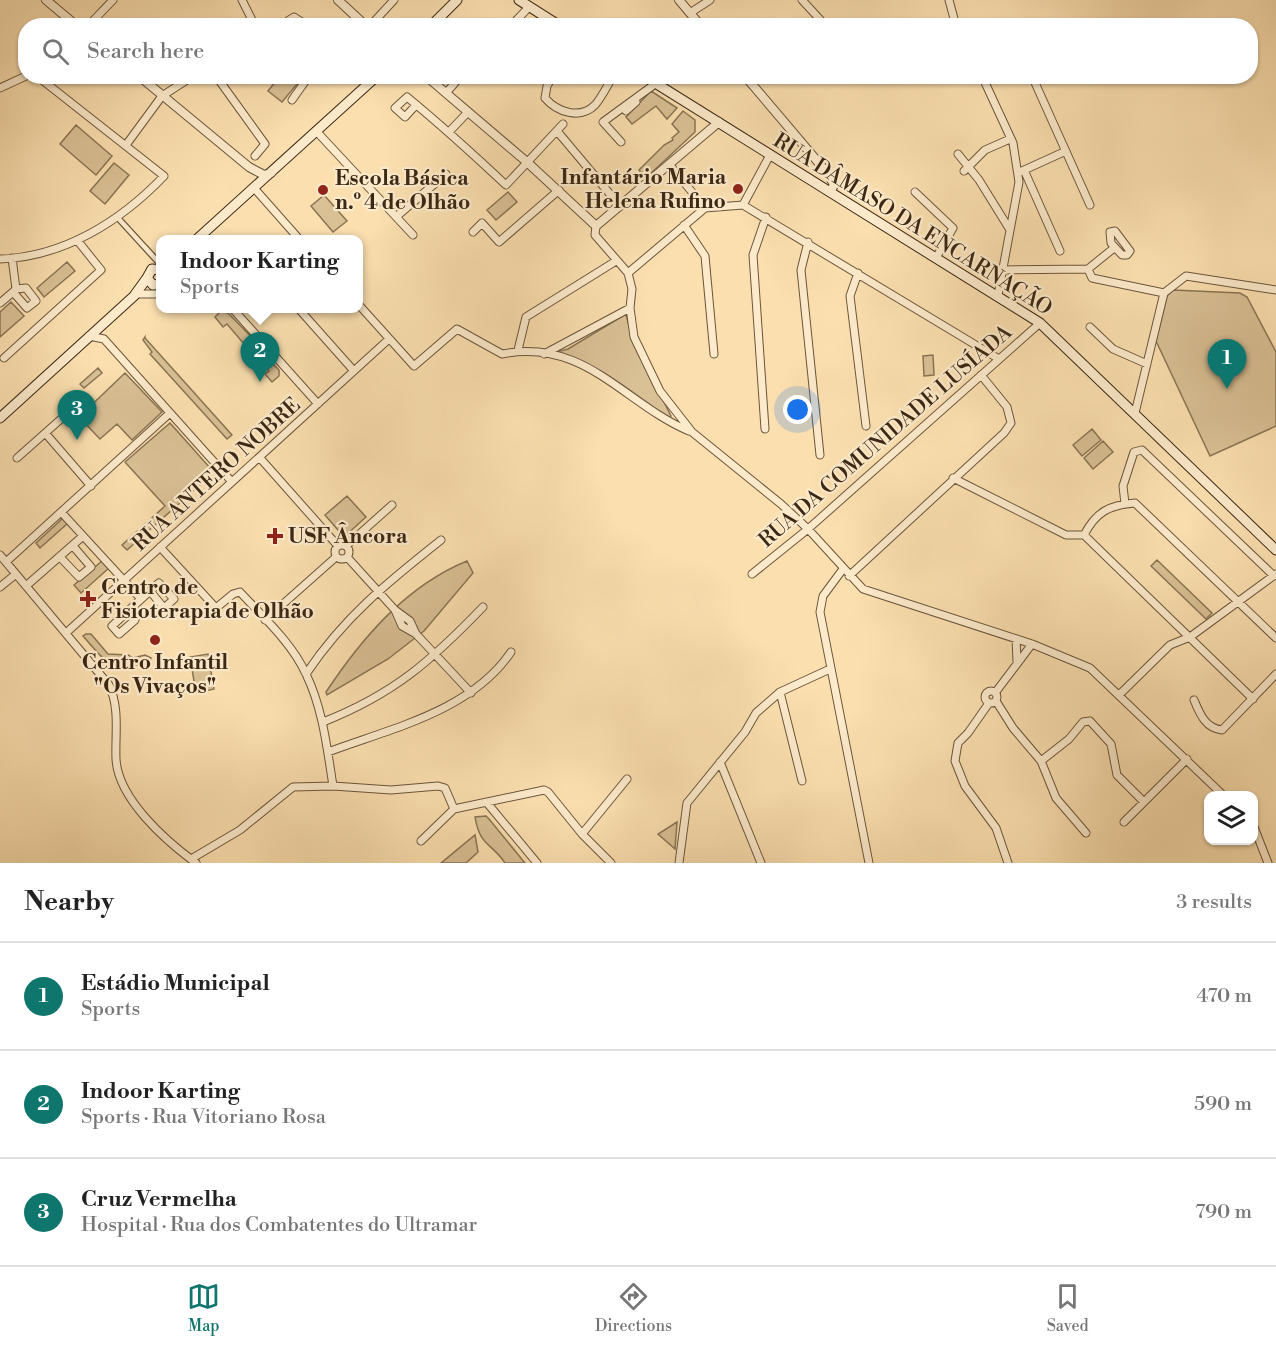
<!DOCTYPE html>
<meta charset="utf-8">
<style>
:root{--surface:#fff;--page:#f6f6f6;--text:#222;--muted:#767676;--line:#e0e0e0;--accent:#0f766e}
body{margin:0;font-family:"Libre Bodoni",serif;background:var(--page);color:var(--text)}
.controls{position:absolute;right:18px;bottom:18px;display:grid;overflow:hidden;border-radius:12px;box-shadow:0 2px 4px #0004}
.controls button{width:54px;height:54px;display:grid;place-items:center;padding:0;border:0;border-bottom:2px solid var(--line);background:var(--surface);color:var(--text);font:30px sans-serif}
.you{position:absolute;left:798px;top:410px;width:21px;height:21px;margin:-15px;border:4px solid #fff;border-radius:50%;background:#1a73e8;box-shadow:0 0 0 9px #1a73e833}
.badge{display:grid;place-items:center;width:39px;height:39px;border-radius:50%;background:var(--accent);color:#fff;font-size:20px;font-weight:700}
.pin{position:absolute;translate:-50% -50px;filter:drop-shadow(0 2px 3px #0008)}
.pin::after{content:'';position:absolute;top:32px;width:21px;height:18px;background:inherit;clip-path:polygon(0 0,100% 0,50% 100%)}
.popup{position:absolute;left:156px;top:235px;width:207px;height:78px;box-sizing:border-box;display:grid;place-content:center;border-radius:12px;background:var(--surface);filter:drop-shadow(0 2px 4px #0005);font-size:20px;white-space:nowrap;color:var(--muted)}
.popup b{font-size:22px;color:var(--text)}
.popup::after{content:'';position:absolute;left:50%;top:100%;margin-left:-12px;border:12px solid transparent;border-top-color:var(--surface)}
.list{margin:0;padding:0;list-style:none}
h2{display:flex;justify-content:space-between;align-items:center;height:78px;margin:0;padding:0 24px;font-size:26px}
h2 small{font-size:20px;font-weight:400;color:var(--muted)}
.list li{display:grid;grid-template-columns:39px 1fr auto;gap:18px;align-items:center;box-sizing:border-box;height:108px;padding:0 24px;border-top:2px solid var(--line)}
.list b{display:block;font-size:22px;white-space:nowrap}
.list p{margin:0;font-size:20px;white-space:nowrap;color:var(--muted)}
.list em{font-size:20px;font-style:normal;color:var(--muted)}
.icon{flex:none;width:33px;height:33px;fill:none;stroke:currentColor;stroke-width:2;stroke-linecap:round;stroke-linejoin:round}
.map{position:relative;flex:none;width:1276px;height:863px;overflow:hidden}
.search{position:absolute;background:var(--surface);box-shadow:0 2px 4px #0004;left:18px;right:18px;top:18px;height:66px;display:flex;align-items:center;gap:15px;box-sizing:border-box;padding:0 21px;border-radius:24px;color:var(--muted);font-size:22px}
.sheet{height:402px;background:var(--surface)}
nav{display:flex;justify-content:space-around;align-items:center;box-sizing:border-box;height:84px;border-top:2px solid var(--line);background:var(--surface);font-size:16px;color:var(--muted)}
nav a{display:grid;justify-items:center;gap:3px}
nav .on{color:var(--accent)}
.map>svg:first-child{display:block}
.green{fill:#dac095;stroke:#8a7454;stroke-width:1.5}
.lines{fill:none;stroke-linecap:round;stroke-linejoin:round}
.pedestrian-casing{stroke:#6b553b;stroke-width:7}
.minor-casing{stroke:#6b553b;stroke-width:9}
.tertiary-casing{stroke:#6b553b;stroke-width:10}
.secondary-casing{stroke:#3b2714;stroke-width:11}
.pedestrian{stroke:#fceacb;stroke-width:4.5}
.minor{stroke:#fceacb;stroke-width:7}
.tertiary{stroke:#fceacb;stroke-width:8}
.secondary{stroke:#fceacb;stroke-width:9}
.poi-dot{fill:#8f2418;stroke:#fceacb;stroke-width:2}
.labels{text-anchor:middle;stroke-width:4.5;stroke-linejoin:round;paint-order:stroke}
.poi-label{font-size:21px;font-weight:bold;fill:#3b2714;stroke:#fceacb;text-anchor:start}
.street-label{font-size:21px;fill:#3b2714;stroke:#fceacb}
</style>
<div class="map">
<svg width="1276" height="863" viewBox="0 0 1276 863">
<rect width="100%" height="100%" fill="#fbdfaf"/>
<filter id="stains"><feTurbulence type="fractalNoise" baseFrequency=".00333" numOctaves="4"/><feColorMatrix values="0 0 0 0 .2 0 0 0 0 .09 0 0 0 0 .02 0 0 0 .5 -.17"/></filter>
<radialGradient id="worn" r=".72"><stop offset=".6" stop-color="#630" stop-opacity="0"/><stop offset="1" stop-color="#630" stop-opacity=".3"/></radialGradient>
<path class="green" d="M280,76L303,77L282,102L268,91Z
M651,91L677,108L667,119L656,106L632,124L626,117Z
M683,111L695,120V132L646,178L639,170L664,145L673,140L672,138L679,132L672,124Z
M76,125L112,156L96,175L60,144Z
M114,163L129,175L105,204L90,191Z
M508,192L517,202L496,220L487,210Z
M324,195L347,221L333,232L311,206Z
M67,262L75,271L44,297L37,288Z
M1173,290L1240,293L1247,297L1276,352V426L1210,456L1156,341L1167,296Z
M11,302L24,316L0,337V312Z
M221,311L228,313L274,360L267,362L254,348L250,351L227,324L223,327L215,317Z
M626,314L632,338L671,416L668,418C634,393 597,364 556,352L568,349Z
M145,337V338L232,435L227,439L150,354L152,352L143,340Z
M933,355L934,375L924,376L923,356Z
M264,365H274L279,370V376L272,382L265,374L269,371Z
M98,368L102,373L84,388L80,384Z
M125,373L162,412L132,440L117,424L100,439L79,417Z
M170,423L211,469L197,482L200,485L127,550L122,545L165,506L125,462Z
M1092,429L1101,440L1082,456L1073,445Z
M1103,441L1113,452L1093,469L1084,458Z
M347,496L366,517L344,537L325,515Z
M63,518L68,523L40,548L36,543Z
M103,560L109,568L81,593L74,585Z
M1157,560L1212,613L1206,619L1151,566Z
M467,561L473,573L424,631L388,659L327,695L326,692C362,638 406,586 467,561Z
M86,634H91L108,654L128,655L133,658L145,655L151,658L149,664C107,667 110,667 83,636Z
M208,654L214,689L196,693L190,657Z
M486,816L489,819L525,863H505C492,843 480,847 475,817Z
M677,822L675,849L658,834Z
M475,835L478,852L466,863H441Z"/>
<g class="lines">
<defs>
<path id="pedestrian" d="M118,218L161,265"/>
<path id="minor" d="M242,0L255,26
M802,0L826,26
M949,0L956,26
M690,13L710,0
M88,26L113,0
M280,26L294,17L308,26
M370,26L394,0
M511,26L529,7
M216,76L265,144L255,156
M553,76L547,86L545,98C557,112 580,120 595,105C602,97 607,86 613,76
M982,76L1013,143L1019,182L998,295
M1032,76L1090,205
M0,88L26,76
M446,93L461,76
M292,100L309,76
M416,105L405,117L395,108L407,97C441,125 474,155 506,185L563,124
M626,111L636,102
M557,131L620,206
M317,132L413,235
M449,132L468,112
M621,142L603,122L655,84
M126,145L162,96L193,76
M958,154L979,180L1010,230
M669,164L705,208
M1024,170L1060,251
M964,171L985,150L1010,139
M1022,171L1066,151
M254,188L300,240
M915,192L953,228L936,258
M743,205L770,155
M397,216L446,174
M684,225L705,256L714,354
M596,226L595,235L628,273
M1115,231L1130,251L1127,255H1122L1111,243L1110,232Z
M473,232L482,223L499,242L559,190
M808,242L801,270L820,455
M12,258L16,289L13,292L27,308L36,301L26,288L16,289
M0,259C64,257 121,221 164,176L37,76
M1088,269L1092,278L1164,293
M1002,270L1088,269L1114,248
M628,273L632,289L630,308L634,337L660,391L692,432L781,504L808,529L863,589L1032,644L1090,668L1224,796
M628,273L705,208L743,205L999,359
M858,273L850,296L866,426
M138,294H161
M0,303L13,292
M359,305L414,366L457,329L502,354C585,338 623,403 689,431
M232,308L318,404
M298,308L354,371
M1090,327L1113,349L1147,364
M89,336L104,339L232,482
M518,350L526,317L616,261
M544,354L630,308
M4,358L101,270L77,240
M1135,413L1164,293L1186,276L1276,290
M765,429L753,255L766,217
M46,434L91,486
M17,458L70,411
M260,458L338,546
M953,478L1066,535H1084L1253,699
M1125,504L1123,486L1134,452L1142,450L1274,576
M62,513L141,599
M1084,535C1096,512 1109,505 1135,503L1276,638
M335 552a7 7 0 1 1 14 0a7 7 0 1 1-14 0Z
M346,546L392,505
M160,547L216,608L233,594L240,592C263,617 292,643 306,674C323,709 327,748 333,786
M0,555L109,685C120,708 115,734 116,759C118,799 166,841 196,863
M60,557L79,577L91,567L73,546
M347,557L395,610L410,621L416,634L471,693
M6,562L170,413
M843,569L823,596L820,612L869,863
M752,574L808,529L1040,323
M849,576L1004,433L1011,423L1007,407L981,375
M26,586L83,536
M0,587L16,574
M133,607L135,620L119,634L112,626C128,611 143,597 159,583L174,599L164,608L150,591
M395,610L402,626L416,634
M265,620L336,557
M66,633L389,339
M1016,639L1017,661
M306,674C344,617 388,582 441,540
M985 697a6 6 0 1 1 12 0a6 6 0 1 1-12 0Z
M780,692L802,781
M995,693L1032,644
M1119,695L1170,645L1190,637L1276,574
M1194,700C1200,714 1205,728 1222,730L1276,674
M996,701L1013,728L1041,761L1056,798L1086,833
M989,703L968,733L958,743L955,761L965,786L996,828L1008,863
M323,722C394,694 431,661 483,607
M328,752C392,728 471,711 511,652
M1041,761L1069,739L1083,722L1090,721L1111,744L1117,775L1144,802
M720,762L761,863
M488,804L537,863
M454,809L544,790L548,792L582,834L611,863
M1124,822L1187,759
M1254,827L1268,863
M582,834L627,779
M421,841L454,809
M191,859L240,830L293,787L333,786L391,790L438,786L445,788L454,809
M679,863L687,803L745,732L756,713L780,692L830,669"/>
<path id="tertiary" d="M46,0L77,26
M338,0L366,26
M679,0L701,26
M139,76L249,167L264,175L271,173
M426,76L528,163L596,226L719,122
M745,76L829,175L834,185L830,192"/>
<path id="secondary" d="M519,0L560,26
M431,26L457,0
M644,76L1040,323L1276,550
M196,240L377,76
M161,270L152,269L147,278L153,285L161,284
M0,418L134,296L147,278"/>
</defs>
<use href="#pedestrian" class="pedestrian-casing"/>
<use href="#minor" class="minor-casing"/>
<use href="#tertiary" class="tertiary-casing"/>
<use href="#secondary" class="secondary-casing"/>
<use href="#pedestrian" class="pedestrian"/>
<use href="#minor" class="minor"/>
<use href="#tertiary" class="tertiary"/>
<use href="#secondary" class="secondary"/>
</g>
<g class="poi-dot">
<circle cx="738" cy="189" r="6"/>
<circle cx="323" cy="190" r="6"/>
<path d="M272 527h6v6h6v6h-6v6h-6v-6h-6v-6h6z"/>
<path d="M85 590h6v6h6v6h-6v6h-6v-6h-6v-6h6z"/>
<circle cx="155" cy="640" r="6"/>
</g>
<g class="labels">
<g class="poi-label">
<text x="726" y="184" text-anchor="end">Infantário Maria<tspan x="726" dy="24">Helena Rufino</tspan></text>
<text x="335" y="185">Escola Básica<tspan x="335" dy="24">n.º 4 de Olhão</tspan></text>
<text x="288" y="543">USF Âncora</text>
<text x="101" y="594">Centro de<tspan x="101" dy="24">Fisioterapia de Olhão</tspan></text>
<text x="155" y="669" text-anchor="middle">Centro Infantil<tspan x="155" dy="24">"Os Vivaços"</tspan></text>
</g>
<g class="street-label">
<text transform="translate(913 224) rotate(32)" y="7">RUA DÂMASO DA ENCARNAÇÃO</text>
<text transform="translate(885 436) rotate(-41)" y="7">RUA DA COMUNIDADE LUSÍADA</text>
<text transform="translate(216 474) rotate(-42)" y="7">RUA ANTERO NOBRE</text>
</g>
</g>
<rect width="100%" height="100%" filter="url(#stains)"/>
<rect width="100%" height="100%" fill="url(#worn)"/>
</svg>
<div class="controls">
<button><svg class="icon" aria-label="layers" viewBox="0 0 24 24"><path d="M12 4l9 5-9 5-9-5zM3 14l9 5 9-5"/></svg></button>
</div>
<div class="you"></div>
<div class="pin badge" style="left:1227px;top:389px">1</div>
<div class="pin badge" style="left:260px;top:382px">2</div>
<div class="popup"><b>Indoor Karting</b>Sports</div>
<div class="pin badge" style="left:77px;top:440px">3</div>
<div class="search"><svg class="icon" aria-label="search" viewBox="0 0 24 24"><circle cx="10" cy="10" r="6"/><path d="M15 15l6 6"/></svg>Search here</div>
</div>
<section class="sheet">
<h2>Nearby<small>3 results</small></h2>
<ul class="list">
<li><span class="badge">1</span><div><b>Estádio Municipal</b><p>Sports</p></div><em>470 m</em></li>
<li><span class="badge">2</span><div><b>Indoor Karting</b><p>Sports · Rua Vitoriano Rosa</p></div><em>590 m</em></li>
<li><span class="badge">3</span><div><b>Cruz Vermelha</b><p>Hospital · Rua dos Combatentes do Ultramar</p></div><em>790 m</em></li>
</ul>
</section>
<nav>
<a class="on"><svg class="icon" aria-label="map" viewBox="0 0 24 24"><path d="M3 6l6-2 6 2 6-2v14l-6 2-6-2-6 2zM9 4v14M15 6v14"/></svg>Map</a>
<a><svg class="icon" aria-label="directions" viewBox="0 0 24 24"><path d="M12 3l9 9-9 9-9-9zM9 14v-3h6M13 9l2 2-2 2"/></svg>Directions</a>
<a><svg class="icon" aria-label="saved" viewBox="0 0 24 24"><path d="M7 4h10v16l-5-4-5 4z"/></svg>Saved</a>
</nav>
